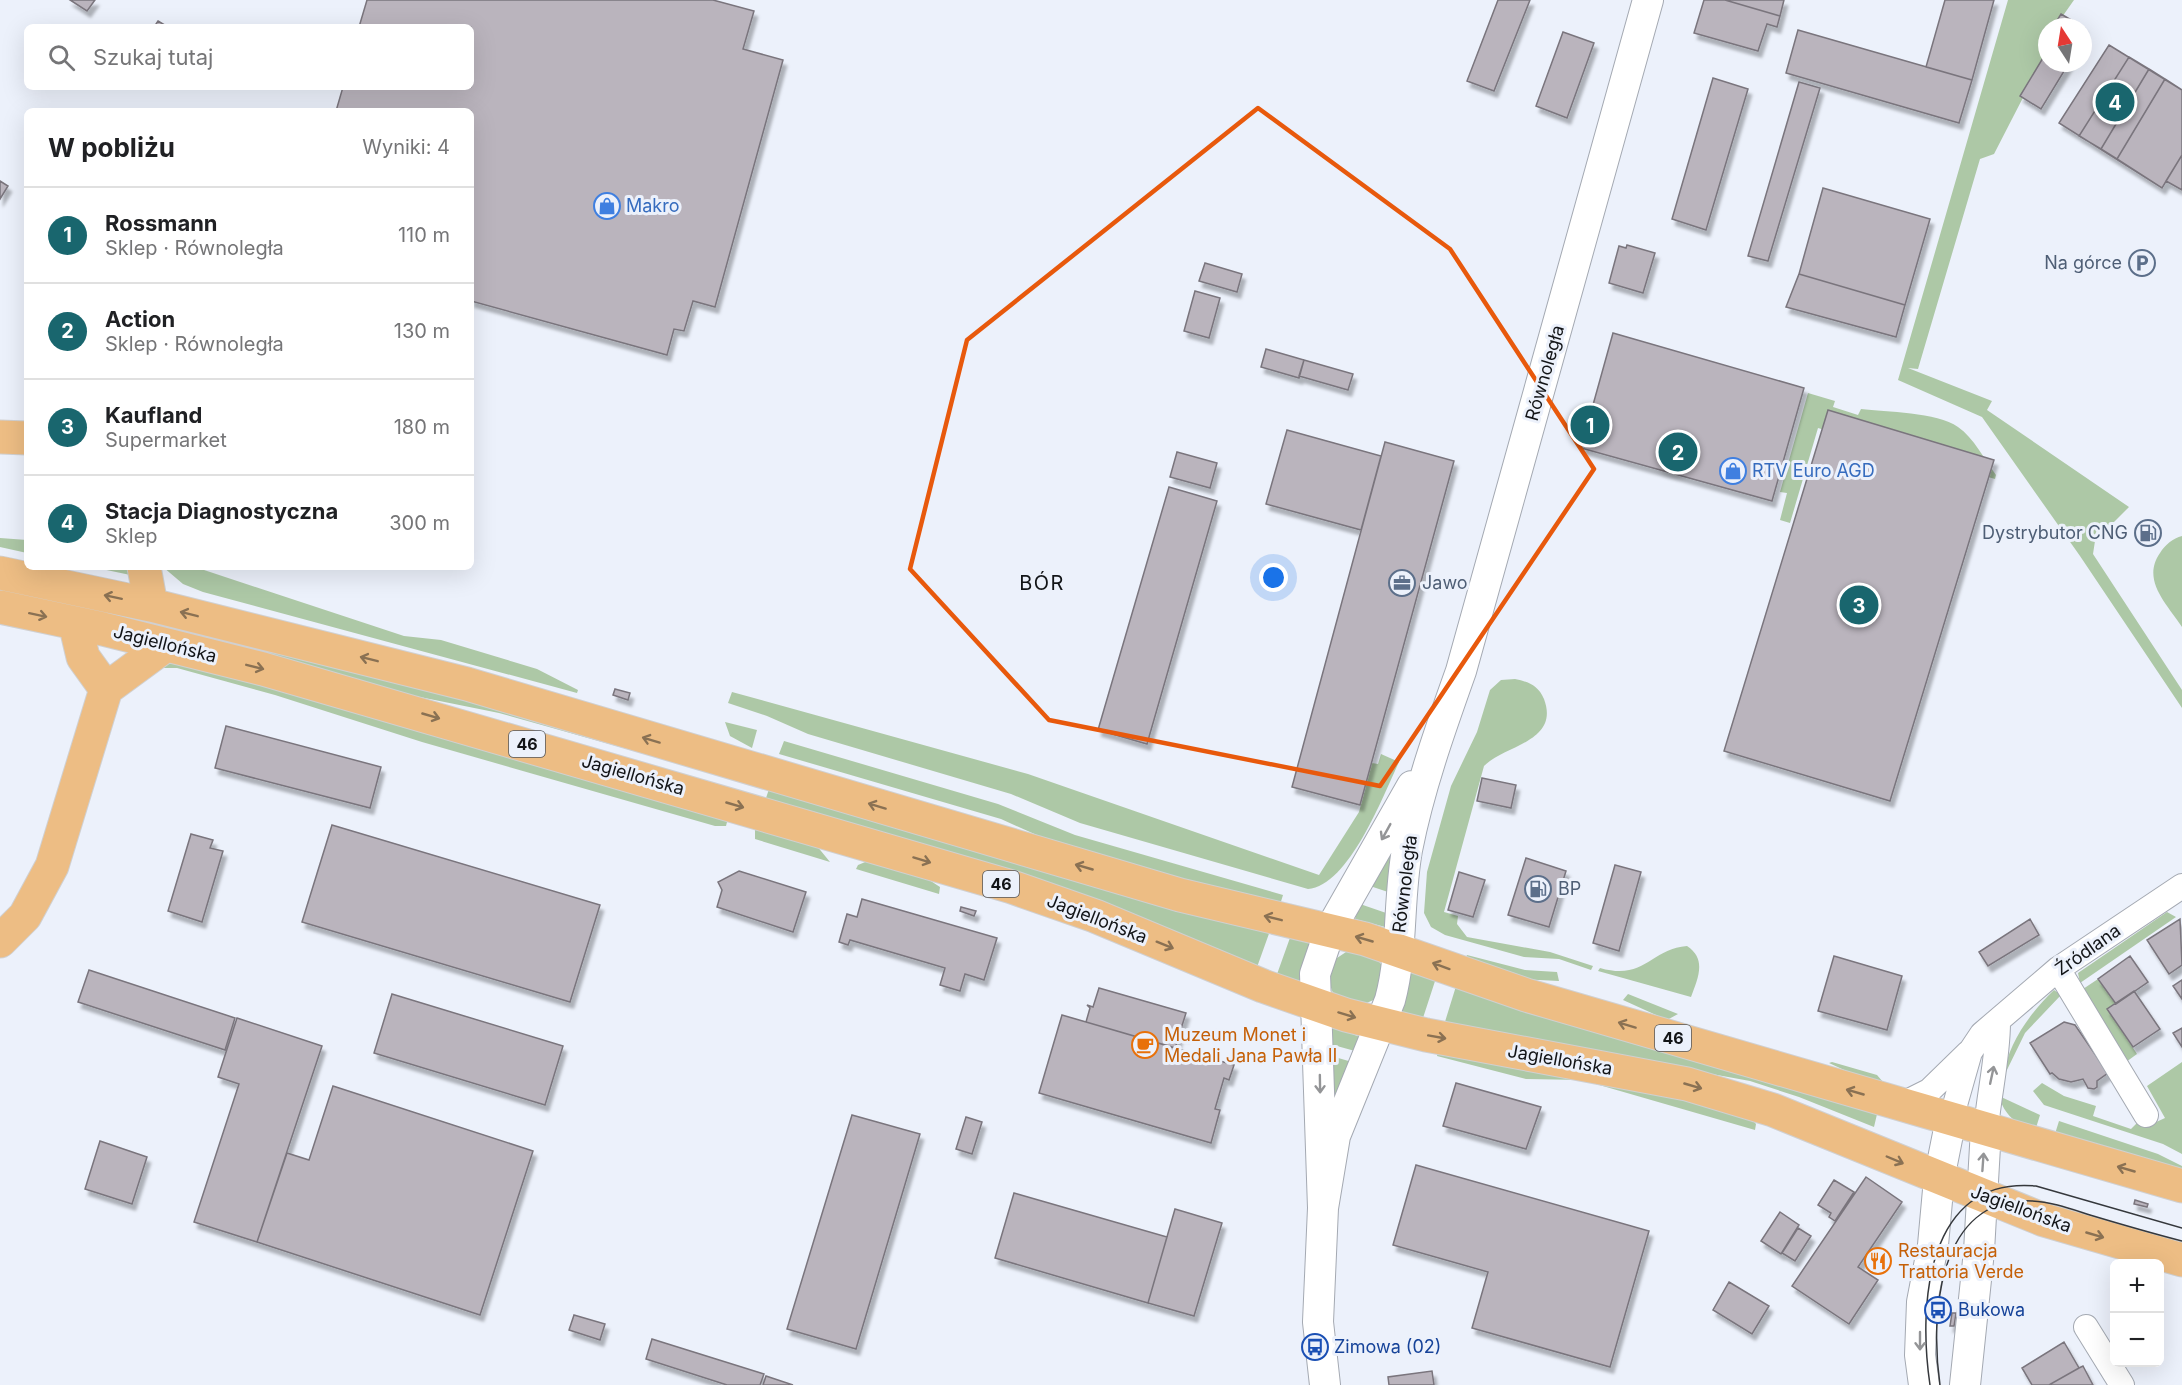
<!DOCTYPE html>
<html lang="pl">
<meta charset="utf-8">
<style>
:root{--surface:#fff;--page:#f2f2f2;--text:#202124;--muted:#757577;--line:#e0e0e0;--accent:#19666e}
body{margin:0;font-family:Inter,sans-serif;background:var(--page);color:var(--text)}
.controls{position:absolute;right:18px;bottom:18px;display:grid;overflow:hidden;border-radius:9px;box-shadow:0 6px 24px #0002}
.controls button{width:54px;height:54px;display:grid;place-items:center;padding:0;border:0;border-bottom:2px solid var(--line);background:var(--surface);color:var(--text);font:30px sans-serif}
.compass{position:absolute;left:2038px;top:18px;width:54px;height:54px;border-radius:50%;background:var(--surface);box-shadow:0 6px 24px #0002;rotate:348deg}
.you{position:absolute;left:1274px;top:578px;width:21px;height:21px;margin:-15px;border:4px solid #fff;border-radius:50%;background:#1a73e8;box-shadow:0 0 0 9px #1a73e833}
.badge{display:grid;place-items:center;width:39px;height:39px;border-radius:50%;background:var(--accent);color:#fff;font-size:20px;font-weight:700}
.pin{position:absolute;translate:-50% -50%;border:3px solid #fff;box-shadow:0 2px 6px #0006}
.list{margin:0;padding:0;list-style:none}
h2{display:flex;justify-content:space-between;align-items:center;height:78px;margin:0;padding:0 24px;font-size:26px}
h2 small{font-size:20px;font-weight:400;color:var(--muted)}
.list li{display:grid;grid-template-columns:39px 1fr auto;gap:18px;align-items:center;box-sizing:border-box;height:96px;padding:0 24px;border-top:2px solid var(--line)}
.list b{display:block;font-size:22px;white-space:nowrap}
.list p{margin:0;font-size:20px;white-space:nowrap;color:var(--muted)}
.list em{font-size:20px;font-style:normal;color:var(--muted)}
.icon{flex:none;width:33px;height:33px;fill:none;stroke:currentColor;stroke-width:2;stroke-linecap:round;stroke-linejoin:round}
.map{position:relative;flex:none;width:2182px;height:1385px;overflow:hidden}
.search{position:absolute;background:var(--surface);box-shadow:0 6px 24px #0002;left:24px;top:24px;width:450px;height:66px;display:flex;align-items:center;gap:15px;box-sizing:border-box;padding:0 21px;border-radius:9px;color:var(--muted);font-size:22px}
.panel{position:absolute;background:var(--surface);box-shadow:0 6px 24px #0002;left:24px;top:108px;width:450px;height:462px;border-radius:9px}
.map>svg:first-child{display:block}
.green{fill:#adc8a6}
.building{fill:#bab4bd;stroke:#7a757d;stroke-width:1.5;filter:url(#shadow)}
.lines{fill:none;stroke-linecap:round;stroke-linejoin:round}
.minor-casing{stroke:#a4a9b2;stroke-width:26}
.tertiary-casing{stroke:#a4a9b2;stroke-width:32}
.primary-casing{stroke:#d0d0d1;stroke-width:35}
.minor{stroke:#fff;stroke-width:24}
.tertiary{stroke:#fff;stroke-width:30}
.primary{stroke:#edbd84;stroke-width:33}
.tram{stroke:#35383c;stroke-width:1.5}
.oneway{stroke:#8a7153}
.oneway2{stroke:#949597}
.marked{fill:none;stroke:#e8590c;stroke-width:4.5;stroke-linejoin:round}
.labels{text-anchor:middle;stroke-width:6;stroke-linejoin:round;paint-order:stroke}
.shield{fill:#ecf1fb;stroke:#53565b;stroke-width:1.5}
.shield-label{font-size:16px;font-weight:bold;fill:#121417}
.shop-label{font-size:18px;fill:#366cbe;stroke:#ecf1fb;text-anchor:start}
.service-label{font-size:18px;fill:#4e5e75;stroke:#ecf1fb;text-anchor:end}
.street-label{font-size:18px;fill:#121417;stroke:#ecf1fb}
.food-label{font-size:18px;fill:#c56008;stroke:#ecf1fb;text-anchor:start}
.transit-label{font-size:18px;fill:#164399;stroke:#ecf1fb;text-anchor:start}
.neighbourhood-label{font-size:20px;letter-spacing:1.5px;fill:#121417;stroke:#ecf1fb}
</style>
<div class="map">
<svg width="2182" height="1385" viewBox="0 0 2182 1385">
<defs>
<filter id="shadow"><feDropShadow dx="3.5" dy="6" stdDeviation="1.5" flood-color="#0004"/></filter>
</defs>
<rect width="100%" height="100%" fill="#ecf1fb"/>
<path class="green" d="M2008,0H2074L2055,27H2047L2046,53L1994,154L1980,159L1918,369L1908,368L1992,401L1987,410L2129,507L2095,541L2093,554L2182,690V708L2080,556L1982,417L1898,380Z
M1808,393L1835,401L1833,407L1858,415L1861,409C1886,412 1937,412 1958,427C1974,438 1984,459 1996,475L1995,479L1818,428L1790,523L1780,520L1787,493L1780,492Z
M2182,536V627C2167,604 2141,580 2160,553C2165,545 2173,538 2182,536Z
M0,538L27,540V553L0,547Z
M92,567H139L140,577Z
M163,567H195L404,636L441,640L537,669L578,690L577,693L203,592L183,584Z
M0,583L452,693L652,756L499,713L395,692L0,595Z
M179,660L729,814L726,826H715L422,742L275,695L177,668H157L169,661Z
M1515,679C1529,682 1538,685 1544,699C1560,742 1505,745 1484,766L1444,912L1458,916L1457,924L1467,937L1550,952L1593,966L1591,970L1559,959L1524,957L1445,935L1431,927L1424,913L1427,872L1451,786L1477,732L1490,690L1501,680Z
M732,692L1028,774L1319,875L1359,812L1372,763L1378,764L1381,754L1399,762C1383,796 1349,886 1308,889L1080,823L1011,794L808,734L767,716L728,703Z
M725,722L757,730L752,748L730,736Z
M784,741L998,804L1075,835L1283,895L1279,908L1050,841L1001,819L779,754Z
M770,786L1271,928L1256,970L765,801Z
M755,828L812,840L830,862L755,839Z
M1395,836L1394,894L1370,886Z
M870,860L920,874L940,887L939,894L856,869L858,865Z
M1360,904L1392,915L1389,928L1355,919Z
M2167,912L2176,917L2080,983L2078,973Z
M1291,935L1308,937L1312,947L1301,984L1276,977Z
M1687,946C1707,959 1698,978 1691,997L1598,971L1600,968C1645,981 1650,949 1687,946Z
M1349,950L1377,959L1384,968L1378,998L1362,1005L1334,996L1329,982L1334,960Z
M1467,955L1525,970L1557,972L1559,981L1517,979L1464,962Z
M1411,971L1437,975L1422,1021L1394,1016Z
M2098,979L2116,1004L2108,1010L2137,1054L2126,1062L2080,991Z
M1457,983L1878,1110L1874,1127L1799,1097L1750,1081L1444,1025Z
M2054,990L2061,995L2025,1033L2004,1076C2007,1044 2031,1012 2054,990Z
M1628,994L1678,1014L1667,1020L1623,1000Z
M1337,1028L1360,1037L1355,1051L1326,1043L1329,1030Z
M1439,1048L1642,1086L1747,1114L1756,1124L1755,1130L1582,1080L1526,1079L1437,1056Z
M1328,1055L1352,1062L1334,1106Z
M1832,1062L1877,1075L1883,1082V1088L1829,1063Z
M2182,1062V1154L2163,1144L2044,1105L2033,1091L2042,1083L2064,1096L2096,1106L2093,1116L2131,1129L2139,1121L2154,1123L2165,1118L2147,1086Z
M1999,1096L2040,1115L2035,1131C2017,1125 2004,1115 1999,1096Z
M2059,1121L2158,1154L2182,1166V1173L2054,1137Z"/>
<path class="building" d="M70,0H95L87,11Z
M367,0H713L754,11L743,49L783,60L715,307L693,301L684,331L674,329L667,355L471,301V111H336L343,87H471V27H359Z
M1498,0H1530L1494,91L1467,81Z
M1704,0H1725L1780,16L1777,27L1767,24L1758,51L1694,33Z
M1725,0H1784L1780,16Z
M1945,0H1994L1972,80L1926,67Z
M2061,14L2078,24L2083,27H2053Z
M158,21L168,27H154Z
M1798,30L1972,80L1959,123L1786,73Z
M1563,32L1594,43L1567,118L1536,106Z
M2047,38V63H2069L2041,109L2020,96L2046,53L2040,49Z
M2109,45L2182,90V190L2166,181L2162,188L2059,123Z
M2129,57L2149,69L2101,149L2079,136Z
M2149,69L2165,79L2117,159L2101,149Z
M1713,78L1748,89L1706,230L1672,219Z
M2165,79L2182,90V155L2162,188L2117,159Z
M1799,82L1820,88L1768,261L1748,256Z
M2182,155V190L2166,181Z
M0,181L8,186L0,199Z
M1823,188L1930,219L1905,305L1799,274Z
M1627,245L1655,253L1643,293L1609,283L1619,246L1626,248Z
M1205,263L1242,274L1237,292L1199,281Z
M1799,274L1905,305L1896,337L1786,307Z
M1195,291L1220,298L1209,338L1184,331Z
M1613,333L1804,388L1772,501L1581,448Z
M1266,349L1304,360L1299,378L1261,367Z
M1304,360L1353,374L1348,390L1299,376Z
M1828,410L1994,460L1890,801L1724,751Z
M1287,430L1381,456L1361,530L1266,504Z
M1385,442L1454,461L1360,805L1292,787Z
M1177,452L1217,463L1210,488L1170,477Z
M1169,487L1217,501L1147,744L1098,730Z
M615,689L630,693L628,700L613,695Z
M226,726L381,767L370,808L215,768Z
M1482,778L1516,785L1511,808L1477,801Z
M332,825L600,905L570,1002L302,922Z
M191,834L213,840L210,848L223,851L202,922L168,911Z
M1526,858L1566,871L1549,927L1508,915Z
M1615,865L1641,872L1619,951L1593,943Z
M739,871L806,892L793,932L717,907L722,890L718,882Z
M1459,872L1485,880L1473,917L1448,910Z
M862,899L997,938L984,980L965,974L960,991L940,985L945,968L850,940L848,945L839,942L847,914L857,917Z
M961,907L976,911L974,916L960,911Z
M2030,919L2039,935L1988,966L1979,952Z
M2180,919L2182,965L2169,974L2147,940Z
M1834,956L1902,976L1887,1030L1818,1011Z
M2130,956L2148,982L2116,1004L2098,979Z
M89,970L235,1018L225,1050L78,1002Z
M2182,980V999L2173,986Z
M1099,988L1186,1013L1180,1032L1186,1036L1180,1034L1175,1048L1086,1022L1090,1008L1087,1005L1093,1007Z
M2134,991L2160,1029L2133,1047L2107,1009Z
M392,994L563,1046L545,1105L374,1053Z
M1062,1015L1234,1065L1229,1080L1224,1078L1215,1109L1220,1110L1211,1143L1039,1093Z
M237,1018L322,1046L257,1242L194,1222L239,1084L218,1077Z
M2064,1022L2075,1025L2108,1073L2097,1081V1087L2094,1089L2088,1088L2083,1079L2071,1082L2059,1079L2052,1073L2050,1074L2030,1043Z
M2182,1028V1047L2173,1033Z
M1456,1083L1541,1107L1526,1149L1443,1126Z
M333,1086L533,1151L480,1315L257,1242L287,1153L309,1160Z
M852,1115L920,1134L856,1349L787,1329Z
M966,1117L982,1122L972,1154L956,1149Z
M100,1141L147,1157L132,1204L85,1189Z
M1416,1165L1649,1231L1610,1367L1472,1328L1488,1272L1393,1245Z
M1866,1177L1902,1202L1858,1267L1878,1280L1849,1324L1792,1286Z
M1834,1180L1854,1192L1835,1221L1829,1217L1831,1213L1818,1205Z
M1014,1193L1167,1237L1148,1303L995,1258Z
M2135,1200L2148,1204L2147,1207L2134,1204Z
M1175,1209L1222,1223L1194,1316L1148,1303Z
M1780,1212L1799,1225L1781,1254L1761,1241Z
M1798,1228L1811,1236L1795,1261L1782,1253Z
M1729,1282L1769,1306L1752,1334L1713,1310Z
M1952,1313H1956L1954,1326H1950Z
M574,1315L605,1324L600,1340L569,1330Z
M652,1339L764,1374L760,1385H727L646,1359Z
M2064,1342L2079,1368L2049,1385H2032L2022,1368Z
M2083,1366L2093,1385H2049L2079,1368Z
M1432,1371L1434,1385H1389L1388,1377Z
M766,1376L793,1385H763Z"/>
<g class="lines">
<defs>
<path id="minor" d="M2058,969L2146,1115
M1901,1105L1929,1091L1968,1053
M1951,1119L1970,1052L1982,1034L2058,969L2182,886
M1986,1129C1989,1093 1998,1058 1998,1022
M2086,1327L2122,1385"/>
<path id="tertiary" d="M1323,1208L1335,1136L1390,1000C1403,952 1398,900 1407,850C1419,789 1440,730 1461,671L1648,0
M1325,1385L1318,1322L1323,1208L1315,974L1330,930L1412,786
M1924,1385L1920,1355L1922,1302L1933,1245L1939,1179L1951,1119
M1965,1385L1979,1251L1986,1129"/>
<path id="primary" d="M0,437L27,438
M144,567L151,605
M0,573L151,605L467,684L1180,895L1365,939L1526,995L2182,1186
M0,607L103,629L263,669L1012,887L1095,916L1263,986L1346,1015L1426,1035L1687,1084L1773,1110L2044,1220L2182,1260
M75,623L83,657L106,689
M0,941L25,916L52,866L106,689L166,645"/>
</defs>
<use href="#minor" class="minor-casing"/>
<use href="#tertiary" class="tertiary-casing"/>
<use href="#primary" class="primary-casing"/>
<use href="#minor" class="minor"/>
<use href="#tertiary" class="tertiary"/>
<use href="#primary" class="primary"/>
<path class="tram" d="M1930,1385C1918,1305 1926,1176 2036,1186L2182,1228
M1940,1385C1930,1317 1937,1196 2032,1201C2052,1202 2071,1209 2090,1215C2120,1224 2151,1233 2182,1241"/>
</g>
<defs><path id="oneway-shaft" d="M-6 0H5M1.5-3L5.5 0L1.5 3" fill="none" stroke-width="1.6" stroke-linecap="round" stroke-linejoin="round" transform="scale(1.5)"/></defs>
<g class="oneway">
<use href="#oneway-shaft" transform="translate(113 597) rotate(-168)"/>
<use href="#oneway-shaft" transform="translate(189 614) rotate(-166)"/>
<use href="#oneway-shaft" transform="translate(38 615) rotate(12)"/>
<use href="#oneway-shaft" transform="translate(369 659) rotate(-166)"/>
<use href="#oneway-shaft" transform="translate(255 667) rotate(14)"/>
<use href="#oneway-shaft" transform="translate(431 716) rotate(16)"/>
<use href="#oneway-shaft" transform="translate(651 740) rotate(-163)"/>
<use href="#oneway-shaft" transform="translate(735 805) rotate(16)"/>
<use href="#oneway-shaft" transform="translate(877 806) rotate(-163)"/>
<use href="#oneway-shaft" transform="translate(922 860) rotate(17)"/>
<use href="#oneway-shaft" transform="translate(1084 867) rotate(-164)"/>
<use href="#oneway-shaft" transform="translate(1273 918) rotate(-166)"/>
<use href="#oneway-shaft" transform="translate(1364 939) rotate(-164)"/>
<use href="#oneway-shaft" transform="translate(1165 945) rotate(22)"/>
<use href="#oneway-shaft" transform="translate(1441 966) rotate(-160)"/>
<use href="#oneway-shaft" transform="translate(1347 1015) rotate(17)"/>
<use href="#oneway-shaft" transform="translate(1627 1025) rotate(-163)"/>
<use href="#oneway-shaft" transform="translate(1437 1037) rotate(10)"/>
<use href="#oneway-shaft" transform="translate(1693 1086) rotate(16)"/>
<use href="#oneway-shaft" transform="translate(1855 1092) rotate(-164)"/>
<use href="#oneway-shaft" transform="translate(1895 1160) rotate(23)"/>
<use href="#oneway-shaft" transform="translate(2126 1169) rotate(-164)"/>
<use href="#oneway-shaft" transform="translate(2095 1235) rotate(16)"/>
</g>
<g class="oneway2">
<use href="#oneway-shaft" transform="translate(1386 832) rotate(119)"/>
<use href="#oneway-shaft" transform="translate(1992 1075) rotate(-78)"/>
<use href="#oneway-shaft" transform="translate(1320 1084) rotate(89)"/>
<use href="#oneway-shaft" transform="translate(1983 1162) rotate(-86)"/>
<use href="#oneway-shaft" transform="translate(1920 1341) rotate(90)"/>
</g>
<path class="marked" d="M1258,108L1450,249L1594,469L1380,786L1049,720L910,569L967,340Z"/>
<defs>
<symbol id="shop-ring" viewBox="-11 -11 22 22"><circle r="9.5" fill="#ecf1fb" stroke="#3f7fe0" stroke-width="1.5"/><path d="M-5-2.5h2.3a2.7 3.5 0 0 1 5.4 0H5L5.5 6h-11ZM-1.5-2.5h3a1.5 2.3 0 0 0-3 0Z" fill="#3f7fe0"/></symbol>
<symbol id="parking-ring" viewBox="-11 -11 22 22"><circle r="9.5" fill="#ecf1fb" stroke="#5c6f8a" stroke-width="1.5"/><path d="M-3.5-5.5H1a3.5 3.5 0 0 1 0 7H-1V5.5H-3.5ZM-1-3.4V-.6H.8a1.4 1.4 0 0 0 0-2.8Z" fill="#5c6f8a"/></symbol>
<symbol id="fuel-ring" viewBox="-11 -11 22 22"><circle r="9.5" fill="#ecf1fb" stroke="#5c6f8a" stroke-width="1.5"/><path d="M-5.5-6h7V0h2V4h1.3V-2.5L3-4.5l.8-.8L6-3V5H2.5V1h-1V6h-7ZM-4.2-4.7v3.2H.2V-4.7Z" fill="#5c6f8a"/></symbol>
<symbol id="office-ring" viewBox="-11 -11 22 22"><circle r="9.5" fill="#ecf1fb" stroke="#5c6f8a" stroke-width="1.5"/><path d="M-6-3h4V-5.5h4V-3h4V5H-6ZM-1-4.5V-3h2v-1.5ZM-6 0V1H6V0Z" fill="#5c6f8a"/></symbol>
<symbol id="cafe-ring" viewBox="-11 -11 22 22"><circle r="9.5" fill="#ecf1fb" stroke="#e8710a" stroke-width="1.5"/><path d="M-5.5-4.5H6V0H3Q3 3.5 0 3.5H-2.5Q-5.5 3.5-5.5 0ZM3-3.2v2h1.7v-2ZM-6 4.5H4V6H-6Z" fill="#e8710a"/></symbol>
<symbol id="restaurant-ring" viewBox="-11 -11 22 22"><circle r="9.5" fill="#ecf1fb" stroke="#e8710a" stroke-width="1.5"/><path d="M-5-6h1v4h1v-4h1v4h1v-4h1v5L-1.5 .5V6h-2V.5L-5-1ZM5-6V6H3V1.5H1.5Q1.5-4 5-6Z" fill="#e8710a"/></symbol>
<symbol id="bus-ring" viewBox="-11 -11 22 22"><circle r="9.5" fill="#ecf1fb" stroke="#1a4fb4" stroke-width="1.5"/><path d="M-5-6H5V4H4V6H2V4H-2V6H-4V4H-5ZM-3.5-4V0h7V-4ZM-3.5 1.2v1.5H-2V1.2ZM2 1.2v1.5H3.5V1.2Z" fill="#1a4fb4"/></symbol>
</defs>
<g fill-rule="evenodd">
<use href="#shop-ring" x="592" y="191" width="30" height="30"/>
<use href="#parking-ring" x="2127" y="248" width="30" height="30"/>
<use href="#shop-ring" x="1718" y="456" width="30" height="30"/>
<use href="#fuel-ring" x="2133" y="518" width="30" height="30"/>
<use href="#office-ring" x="1387" y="568" width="30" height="30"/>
<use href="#fuel-ring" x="1523" y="874" width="30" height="30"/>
<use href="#cafe-ring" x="1130" y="1030" width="30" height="30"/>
<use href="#restaurant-ring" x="1863" y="1246" width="30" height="30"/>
<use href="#bus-ring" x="1923" y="1295" width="30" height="30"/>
<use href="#bus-ring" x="1300" y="1332" width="30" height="30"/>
</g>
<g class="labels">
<g class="shield">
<rect x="509" y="731" width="36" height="26" rx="4.5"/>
<rect x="983" y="871" width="36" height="26" rx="4.5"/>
<rect x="1655" y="1025" width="36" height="26" rx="4.5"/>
</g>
<g class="shield-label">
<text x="527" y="750">46</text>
<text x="1001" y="890">46</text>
<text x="1673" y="1044">46</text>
</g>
<g class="shop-label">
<text x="626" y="212">Makro</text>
<text x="1752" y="477">RTV Euro AGD</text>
</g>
<g class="service-label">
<text x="2122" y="269">Na górce</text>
<text x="2128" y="539">Dystrybutor CNG</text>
<text x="1422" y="589" text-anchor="start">Jawo</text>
<text x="1558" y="895" text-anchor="start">BP</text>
</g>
<g class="street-label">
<text transform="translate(1545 373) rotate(-74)" y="6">Równoległa</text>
<text transform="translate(165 644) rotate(14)" y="6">Jagiellońska</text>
<text transform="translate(633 775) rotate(16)" y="6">Jagiellońska</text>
<text transform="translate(1405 884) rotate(-83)" y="6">Równoległa</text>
<text transform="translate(1097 919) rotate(21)" y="6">Jagiellońska</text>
<text transform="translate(2088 950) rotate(-35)" y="6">Źródlana</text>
<text transform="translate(1560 1060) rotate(10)" y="6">Jagiellońska</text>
<text transform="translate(2021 1209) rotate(20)" y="6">Jagiellońska</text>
</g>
<g class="food-label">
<text x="1164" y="1041">Muzeum Monet i<tspan x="1164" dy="21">Medali Jana Pawła II</tspan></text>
<text x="1898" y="1257">Restauracja<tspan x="1898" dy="21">Trattoria Verde</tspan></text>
</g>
<g class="transit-label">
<text x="1958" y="1316">Bukowa</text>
<text x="1334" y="1353">Zimowa (02)</text>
</g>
<g class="neighbourhood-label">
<text x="1042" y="590">BÓR</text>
</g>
</g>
</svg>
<div class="controls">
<button>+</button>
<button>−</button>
</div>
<svg class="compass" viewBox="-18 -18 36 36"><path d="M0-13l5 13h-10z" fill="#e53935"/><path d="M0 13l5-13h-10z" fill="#757577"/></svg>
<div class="you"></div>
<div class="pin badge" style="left:1590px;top:425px">1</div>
<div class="pin badge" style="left:1678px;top:452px">2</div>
<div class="pin badge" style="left:1859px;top:605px">3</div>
<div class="pin badge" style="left:2115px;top:102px">4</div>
<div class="search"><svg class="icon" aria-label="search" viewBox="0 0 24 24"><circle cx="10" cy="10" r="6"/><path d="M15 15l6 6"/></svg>Szukaj tutaj</div>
<section class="panel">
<h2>W pobliżu<small>Wyniki: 4</small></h2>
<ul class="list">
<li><span class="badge">1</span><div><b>Rossmann</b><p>Sklep · Równoległa</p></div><em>110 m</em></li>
<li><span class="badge">2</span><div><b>Action</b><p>Sklep · Równoległa</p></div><em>130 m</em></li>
<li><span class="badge">3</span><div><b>Kaufland</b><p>Supermarket</p></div><em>180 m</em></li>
<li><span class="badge">4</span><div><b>Stacja Diagnostyczna</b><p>Sklep</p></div><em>300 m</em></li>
</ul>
</section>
</div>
